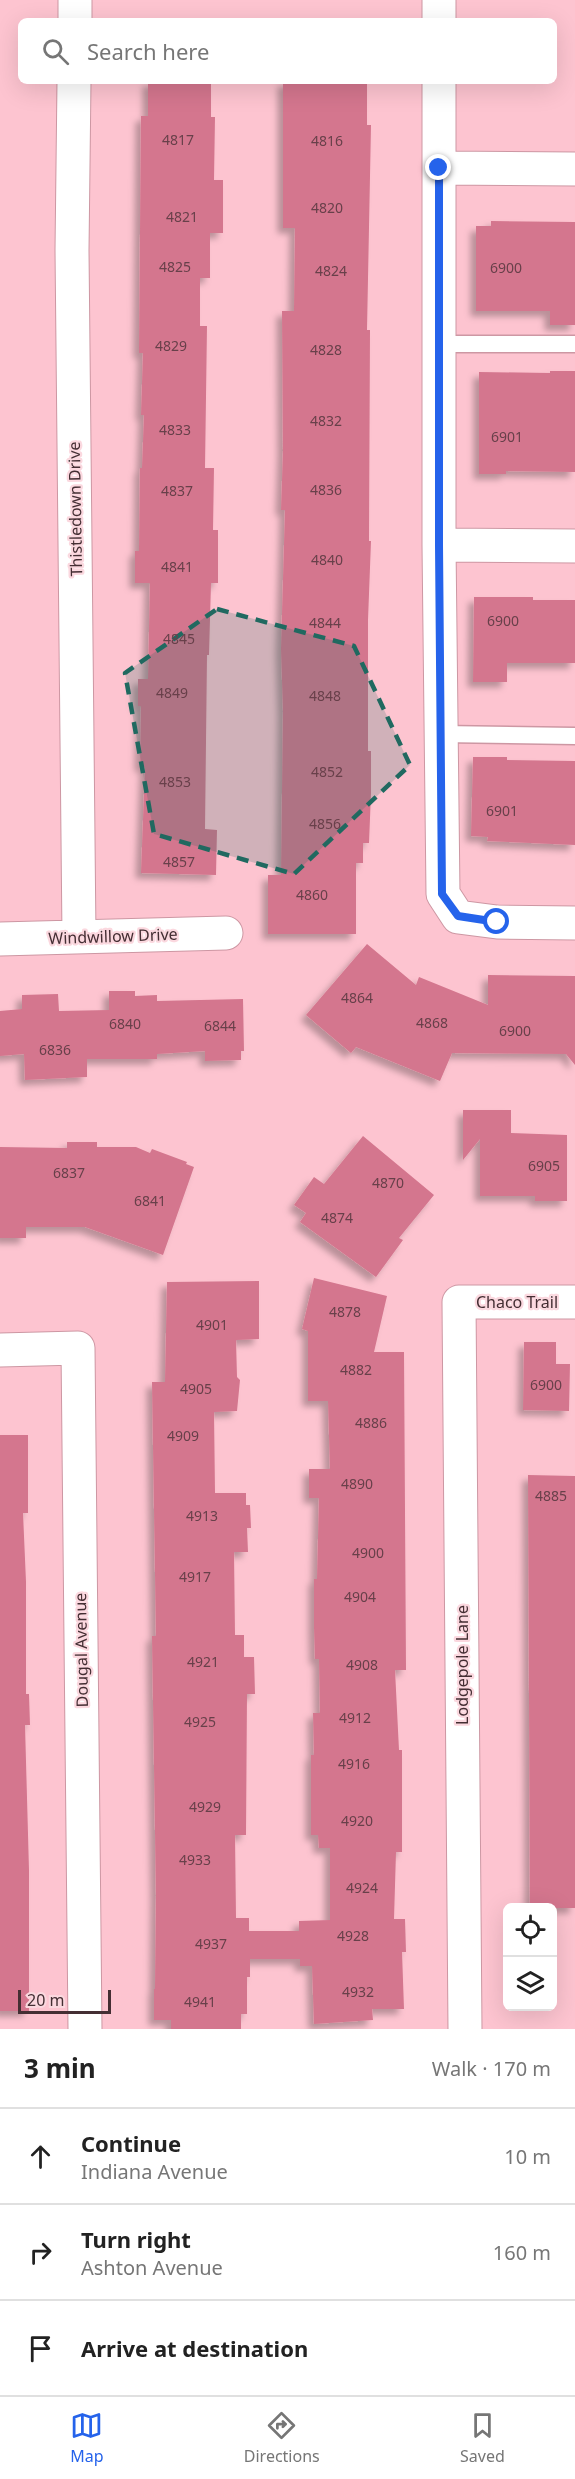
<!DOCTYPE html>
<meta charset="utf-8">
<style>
:root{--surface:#fff;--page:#f6f6f6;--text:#222;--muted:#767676;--line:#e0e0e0;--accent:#2563eb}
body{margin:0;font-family:"Noto Sans",sans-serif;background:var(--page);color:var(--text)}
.controls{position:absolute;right:18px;bottom:18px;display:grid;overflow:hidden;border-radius:9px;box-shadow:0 6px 24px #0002}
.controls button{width:54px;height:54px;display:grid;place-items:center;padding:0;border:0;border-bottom:2px solid var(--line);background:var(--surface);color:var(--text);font:30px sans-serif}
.scale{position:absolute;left:18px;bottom:15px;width:93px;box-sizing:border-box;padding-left:6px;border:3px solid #442e33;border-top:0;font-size:16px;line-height:21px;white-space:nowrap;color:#442e33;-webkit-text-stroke:4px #fbd8df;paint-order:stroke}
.stop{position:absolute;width:18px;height:18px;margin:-14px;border:4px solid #2563eb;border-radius:50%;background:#fff}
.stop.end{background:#2563eb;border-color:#fff;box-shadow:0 2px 6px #0008}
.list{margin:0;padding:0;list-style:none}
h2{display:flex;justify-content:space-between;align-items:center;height:78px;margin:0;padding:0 24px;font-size:26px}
h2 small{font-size:20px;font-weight:400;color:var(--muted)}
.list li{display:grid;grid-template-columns:39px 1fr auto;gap:18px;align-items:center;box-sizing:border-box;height:96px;padding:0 24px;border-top:2px solid var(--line)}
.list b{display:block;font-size:22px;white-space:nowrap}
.list p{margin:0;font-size:20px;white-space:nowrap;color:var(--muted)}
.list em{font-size:20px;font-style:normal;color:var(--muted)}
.icon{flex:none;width:33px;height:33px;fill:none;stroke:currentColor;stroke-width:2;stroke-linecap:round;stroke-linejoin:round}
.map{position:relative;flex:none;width:575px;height:2029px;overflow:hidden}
.search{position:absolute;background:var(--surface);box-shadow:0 6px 24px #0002;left:18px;right:18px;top:18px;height:66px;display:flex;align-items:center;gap:15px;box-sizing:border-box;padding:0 21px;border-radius:9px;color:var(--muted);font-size:22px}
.sheet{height:366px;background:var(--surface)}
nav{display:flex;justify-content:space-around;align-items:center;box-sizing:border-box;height:84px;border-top:2px solid var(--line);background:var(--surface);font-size:16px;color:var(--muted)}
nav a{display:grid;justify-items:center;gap:3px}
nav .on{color:var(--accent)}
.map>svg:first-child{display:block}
.building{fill:#d4768e;filter:url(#shadow)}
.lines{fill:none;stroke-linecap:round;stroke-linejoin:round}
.lane-casing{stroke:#cd97a3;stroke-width:19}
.street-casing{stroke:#cd97a3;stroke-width:35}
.lane{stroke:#fff;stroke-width:16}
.street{stroke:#fff;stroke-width:33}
.route{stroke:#2563eb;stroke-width:8}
.marked{fill:#206960;fill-opacity:0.2;stroke:#206960;stroke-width:4.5;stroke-dasharray:12 8;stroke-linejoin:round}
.labels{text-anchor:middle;stroke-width:4.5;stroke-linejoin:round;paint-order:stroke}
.number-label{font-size:14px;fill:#68404a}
.street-label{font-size:16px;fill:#442e33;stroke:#fbd8df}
</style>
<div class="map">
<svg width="575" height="2029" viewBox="0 0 575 2029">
<defs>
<filter id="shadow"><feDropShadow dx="-5.5" dy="5.5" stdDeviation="3" flood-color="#0004"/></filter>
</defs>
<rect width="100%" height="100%" fill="#fdc4d0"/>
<path class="building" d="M148,81H211V117H215L214,180H223V233H210V278H200V326H207L205,468H214L213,530H218V583H211L209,655H207L205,829L217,830L216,875L141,873L145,767L140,766L141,706H138V679H148L150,583H135V551H139L140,468H142L144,415H141L143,353H139L141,116H148Z
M283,81H367V125H371L367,330H370L369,541H371L368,620V751H371V793L369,843H363V863H356V934H268V875H281L283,711L281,649L285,510H281L283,451L282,311H294L295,228H283Z
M491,221L575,222V325H550V311H476V226H491Z
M550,371H575V472L506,471V474H479V372L550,373Z
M474,597H533V600H575V663H507V682H473Z
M473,757H507V760L575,761V845L487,841L488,837L471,836Z
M367,944L416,985L419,977L488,1005V975L575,976V1065L566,1054L452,1053L440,1081L356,1047L351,1053L306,1015Z
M109,991H135V996L157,995V1001L243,999L244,1051H241V1060L205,1061V1051L157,1054V1059H87V1077L25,1080L24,1054L0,1056V1011L22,1009V995L58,994L59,1011L109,1010Z
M463,1110H511V1133L567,1135V1201H535V1196H480V1139L463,1160Z
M363,1136L434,1195L399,1238L403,1240L376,1277L300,1222L306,1213L294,1205L314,1177L324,1184Z
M67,1142H97V1147H136L150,1153L152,1149L187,1162L186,1164L194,1167L163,1255L85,1227H26V1238H0V1147L67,1148Z
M314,1278L387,1296L374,1352H404L406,1670H395L399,1750H402V1852H396L394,1919H405L406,1952H402L404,2009H372L373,2020L314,2024L312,1966H300V1959H250V1977H247V2014H241V2029H171V2020H154V1989H155L156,1895L152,1636H156L152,1382H165L167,1282L259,1281V1339L236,1340L237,1377L240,1380L237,1411L214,1412L215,1493H246V1505H250L251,1528H247L248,1552H234L235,1635H244V1657H254L255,1694H247L246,1835H235L236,1918H249V1931H299V1921L330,1920V1848H319L318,1835H311V1755H314L313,1713H320L319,1659H315L314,1627V1579H317L319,1498H309V1469H330L328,1401H308V1331L302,1329Z
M524,1342H556V1364H570L569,1411L523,1410Z
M0,1435H28V1513H23L26,1582V1694H29L30,1725H25L29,1870V2011H0Z
M528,1475L575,1476V1908H530Z"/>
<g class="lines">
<defs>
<path id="lane" d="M439,344H575
M441,734L575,736"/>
<path id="street" d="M439,0V21
M75,21V0
M74,81L72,250L79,936
M439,81V545L443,894L458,917L497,922L575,923
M439,168L575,169
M439,545L575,546
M0,939L226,933
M0,1350L78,1348L85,2029
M465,2029L459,1302H575"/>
</defs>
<use href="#lane" class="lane-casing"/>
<use href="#street" class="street-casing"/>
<use href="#lane" class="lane"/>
<use href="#street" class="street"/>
</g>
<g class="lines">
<path class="route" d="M439,168V545L442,894L458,916L497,922"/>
</g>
<path class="marked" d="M217,609L354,646L410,765L294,874L154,834L125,673Z"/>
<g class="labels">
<g class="number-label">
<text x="178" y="145">4817</text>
<text x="327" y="146">4816</text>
<text x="327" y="213">4820</text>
<text x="182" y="222">4821</text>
<text x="175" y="272">4825</text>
<text x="506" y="273">6900</text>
<text x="331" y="276">4824</text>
<text x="171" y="351">4829</text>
<text x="326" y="355">4828</text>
<text x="326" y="426">4832</text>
<text x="175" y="435">4833</text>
<text x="507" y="442">6901</text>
<text x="326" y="495">4836</text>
<text x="177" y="496">4837</text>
<text x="327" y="565">4840</text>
<text x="177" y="572">4841</text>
<text x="503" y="626">6900</text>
<text x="325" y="628">4844</text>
<text x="179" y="644">4845</text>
<text x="172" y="698">4849</text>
<text x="325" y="701">4848</text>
<text x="327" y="777">4852</text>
<text x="175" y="787">4853</text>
<text x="502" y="816">6901</text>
<text x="325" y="829">4856</text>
<text x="179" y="867">4857</text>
<text x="312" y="900">4860</text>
<text x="357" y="1003">4864</text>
<text x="432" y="1028">4868</text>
<text x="125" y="1029">6840</text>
<text x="220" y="1031">6844</text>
<text x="515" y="1036">6900</text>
<text x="55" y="1055">6836</text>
<text x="544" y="1171">6905</text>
<text x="69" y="1178">6837</text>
<text x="388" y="1188">4870</text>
<text x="150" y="1206">6841</text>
<text x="337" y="1223">4874</text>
<text x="345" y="1317">4878</text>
<text x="212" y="1330">4901</text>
<text x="356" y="1375">4882</text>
<text x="546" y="1390">6900</text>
<text x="196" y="1394">4905</text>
<text x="371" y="1428">4886</text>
<text x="183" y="1441">4909</text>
<text x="357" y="1489">4890</text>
<text x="551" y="1501">4885</text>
<text x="202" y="1521">4913</text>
<text x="368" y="1558">4900</text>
<text x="195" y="1582">4917</text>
<text x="360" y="1602">4904</text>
<text x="203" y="1667">4921</text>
<text x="362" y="1670">4908</text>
<text x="355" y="1723">4912</text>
<text x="200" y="1727">4925</text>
<text x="354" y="1769">4916</text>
<text x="205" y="1812">4929</text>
<text x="357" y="1826">4920</text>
<text x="195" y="1865">4933</text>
<text x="362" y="1893">4924</text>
<text x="353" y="1941">4928</text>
<text x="211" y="1949">4937</text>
<text x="358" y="1997">4932</text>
<text x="200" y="2007">4941</text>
</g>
<g class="street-label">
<text transform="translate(75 509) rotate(-91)" y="6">Thistledown Drive</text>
<text transform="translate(113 936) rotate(-2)" y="6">Windwillow Drive</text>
<text x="517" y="1308">Chaco Trail</text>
<text transform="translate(81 1650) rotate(-91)" y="6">Dougal Avenue</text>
<text transform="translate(462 1665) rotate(-90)" y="6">Lodgepole Lane</text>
</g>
</g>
</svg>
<div class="controls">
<button><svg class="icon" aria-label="locate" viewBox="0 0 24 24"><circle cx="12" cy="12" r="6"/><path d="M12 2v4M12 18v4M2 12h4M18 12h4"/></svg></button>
<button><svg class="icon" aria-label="layers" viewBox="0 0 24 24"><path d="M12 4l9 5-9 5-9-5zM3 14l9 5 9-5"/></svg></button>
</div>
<div class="scale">20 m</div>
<div class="stop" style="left:497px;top:922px"></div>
<div class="stop end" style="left:439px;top:168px"></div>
<div class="search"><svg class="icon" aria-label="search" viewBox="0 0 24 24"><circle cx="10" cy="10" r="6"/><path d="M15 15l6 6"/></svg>Search here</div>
</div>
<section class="sheet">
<h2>3 min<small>Walk · 170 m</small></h2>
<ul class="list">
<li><svg class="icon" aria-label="ahead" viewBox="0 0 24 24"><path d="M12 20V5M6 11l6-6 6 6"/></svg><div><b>Continue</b><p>Indiana Avenue</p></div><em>10 m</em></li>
<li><svg class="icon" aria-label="right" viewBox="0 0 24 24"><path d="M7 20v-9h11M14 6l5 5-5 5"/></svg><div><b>Turn right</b><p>Ashton Avenue</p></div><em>160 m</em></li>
<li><svg class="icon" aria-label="arrive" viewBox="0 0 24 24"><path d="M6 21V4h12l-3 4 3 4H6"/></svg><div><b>Arrive at destination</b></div></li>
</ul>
</section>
<nav>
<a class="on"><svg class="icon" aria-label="map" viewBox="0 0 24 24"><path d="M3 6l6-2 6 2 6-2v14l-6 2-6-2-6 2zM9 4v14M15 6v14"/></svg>Map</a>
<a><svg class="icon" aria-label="directions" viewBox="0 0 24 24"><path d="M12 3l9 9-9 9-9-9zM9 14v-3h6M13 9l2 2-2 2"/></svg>Directions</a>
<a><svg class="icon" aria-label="saved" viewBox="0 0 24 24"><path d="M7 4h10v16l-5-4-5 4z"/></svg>Saved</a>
</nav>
